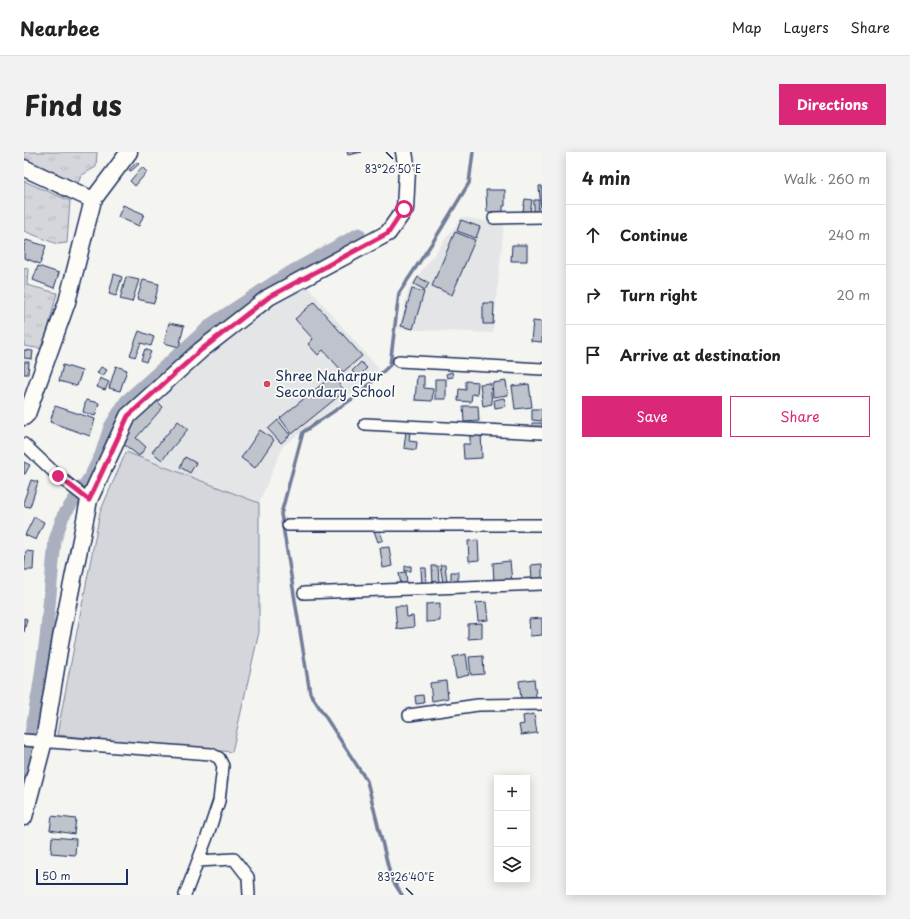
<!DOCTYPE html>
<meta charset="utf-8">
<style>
:root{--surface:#fff;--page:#f2f2f2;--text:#222;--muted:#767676;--line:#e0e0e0;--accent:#db2777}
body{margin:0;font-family:"Playpen Sans",sans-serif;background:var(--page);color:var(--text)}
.controls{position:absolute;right:12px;bottom:12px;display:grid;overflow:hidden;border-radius:0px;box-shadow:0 2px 10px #0003}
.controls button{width:36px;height:36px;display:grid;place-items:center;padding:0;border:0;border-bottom:1px solid var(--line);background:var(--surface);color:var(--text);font:20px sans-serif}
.scale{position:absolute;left:12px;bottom:10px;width:92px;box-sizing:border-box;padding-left:4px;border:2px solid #1b2f5e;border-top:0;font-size:11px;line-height:14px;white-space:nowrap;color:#1b2f5e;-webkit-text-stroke:3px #fdfcf7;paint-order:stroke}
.stop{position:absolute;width:12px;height:12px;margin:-9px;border:3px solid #db2777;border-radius:50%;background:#fff}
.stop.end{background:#db2777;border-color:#fff;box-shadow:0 1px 4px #0008}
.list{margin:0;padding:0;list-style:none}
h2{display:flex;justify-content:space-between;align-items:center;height:52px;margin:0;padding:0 16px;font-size:17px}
h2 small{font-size:13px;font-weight:400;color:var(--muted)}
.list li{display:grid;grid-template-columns:26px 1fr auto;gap:12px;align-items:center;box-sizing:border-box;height:60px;padding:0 16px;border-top:1px solid var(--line)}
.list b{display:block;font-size:15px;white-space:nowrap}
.list em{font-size:13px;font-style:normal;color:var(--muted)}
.actions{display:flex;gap:8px;padding:12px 16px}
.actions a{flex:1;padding:9px 0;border:1px solid var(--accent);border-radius:0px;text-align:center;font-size:14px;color:var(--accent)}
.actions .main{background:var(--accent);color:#fff}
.icon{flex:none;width:22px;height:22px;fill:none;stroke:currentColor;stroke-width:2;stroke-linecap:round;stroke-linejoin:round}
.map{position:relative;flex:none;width:518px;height:743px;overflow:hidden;border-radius:0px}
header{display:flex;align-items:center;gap:24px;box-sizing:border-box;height:56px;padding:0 20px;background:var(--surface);border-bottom:1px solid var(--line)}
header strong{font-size:19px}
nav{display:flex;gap:22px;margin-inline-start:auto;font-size:14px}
.intro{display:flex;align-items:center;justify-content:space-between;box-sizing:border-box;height:96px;padding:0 24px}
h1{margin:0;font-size:28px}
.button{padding:10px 18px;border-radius:0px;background:var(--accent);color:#fff;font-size:14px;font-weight:700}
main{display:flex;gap:24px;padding:0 24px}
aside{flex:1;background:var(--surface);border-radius:0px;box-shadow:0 2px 10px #0003}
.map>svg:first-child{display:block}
.built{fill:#e4e5e6}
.grass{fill:url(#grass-tufts);stroke:#78829c}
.park{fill:#d4d6db;stroke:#78829c}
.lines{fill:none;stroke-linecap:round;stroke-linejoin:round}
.stream{stroke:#717c98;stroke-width:3.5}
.canal{stroke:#aab0bf;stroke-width:13}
.building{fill:#bfc3cc;stroke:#1b2f5e}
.street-casing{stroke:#1b2f5e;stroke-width:14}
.secondary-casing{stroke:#1b2f5e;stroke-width:19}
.street{stroke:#fdfcf7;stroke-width:11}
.secondary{stroke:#fdfcf7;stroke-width:16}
.route{stroke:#db2777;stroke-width:5}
.ticks{fill:none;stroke:#1b2f5e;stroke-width:1.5}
.poi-dot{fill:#d1495b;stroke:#fdfcf7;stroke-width:1.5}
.labels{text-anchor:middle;stroke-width:3.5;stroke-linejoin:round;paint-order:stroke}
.poi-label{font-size:14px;fill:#1b2f5e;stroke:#fdfcf7;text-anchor:start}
.ticks-label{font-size:10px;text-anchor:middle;fill:#1b2f5e;stroke:#fdfcf7;stroke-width:3.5;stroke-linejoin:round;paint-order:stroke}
</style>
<header>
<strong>Nearbee</strong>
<nav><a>Map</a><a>Layers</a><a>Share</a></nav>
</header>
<div class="intro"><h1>Find us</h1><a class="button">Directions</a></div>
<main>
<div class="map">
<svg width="518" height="743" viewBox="0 0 518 743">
<defs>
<pattern id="grass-tufts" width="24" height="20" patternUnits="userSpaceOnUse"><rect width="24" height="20" fill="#d4d6db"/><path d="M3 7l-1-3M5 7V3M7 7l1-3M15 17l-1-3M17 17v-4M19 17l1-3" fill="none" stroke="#b5b8be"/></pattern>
</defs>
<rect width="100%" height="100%" fill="#f4f4f1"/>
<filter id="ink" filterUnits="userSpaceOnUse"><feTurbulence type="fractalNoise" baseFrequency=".025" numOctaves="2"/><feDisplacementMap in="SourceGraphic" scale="8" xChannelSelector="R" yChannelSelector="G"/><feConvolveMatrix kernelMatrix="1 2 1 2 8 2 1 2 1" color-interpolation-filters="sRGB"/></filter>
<g filter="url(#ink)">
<path class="built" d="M438,65L480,72L469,181L375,177L385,136Z
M281,132L355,217L314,252L259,294L235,351L102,300L97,290L131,247L194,194L259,145Z"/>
<path class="grass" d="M0,0H73L72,15L58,23L52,34L0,7Z
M0,29L46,49L43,91L33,92L0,79Z
M0,116L4,117L3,133L33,141L19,197L0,194Z"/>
<path class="park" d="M102,300L235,351V480L208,600L33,583L76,360Z"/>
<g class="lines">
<path class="stream" d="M378,743L367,726L343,629L286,541L257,362L279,280L334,243L366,213L375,141L414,82L445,31L449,0"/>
<path class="canal" d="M0,621L15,536L22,487L31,388L39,364L66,325L77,303L86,275L102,249L189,171L260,124L335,82"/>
</g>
<path class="building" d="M323,0H338L324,3Z
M113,10L115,12L107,19L105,18Z
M118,15L123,20L111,34L106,29Z
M515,34H518V58H517Z
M462,38H481V54H479V60H463Z
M501,47L508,48L506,60L499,59Z
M510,48H515L514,59H510Z
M99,53L120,62L115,74L94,65Z
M437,68L456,75L452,86L433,79Z
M431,80L451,88L428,143L408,134Z
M2,88L22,94L16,112L0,106V94Z
M488,93H503V109H487Z
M14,114L35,121L30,136L9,128Z
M90,122L98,125L92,144L85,142Z
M102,125L115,128L108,150L96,147Z
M394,125L405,131L401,138L390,132Z
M119,128L135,132L130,151L113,147Z
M388,137L400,140L389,177L377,174Z
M290,150L338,204L319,220L299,198L294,203L284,192L289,187L271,167Z
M459,151H470L469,172H459Z
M509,169L518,170V190L507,189Z
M145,171L160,174L155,195L140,191Z
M115,179L130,185L127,194L117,191L111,205L106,203Z
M121,197L127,200L122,210L117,208Z
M0,198L9,199L8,207L0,206Z
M0,210H5L4,222H0Z
M337,210L343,216L334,225L328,219Z
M39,213L58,219L53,234L35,229Z
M92,214L103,218L96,239L85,236Z
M77,215L83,218L79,224L73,221Z
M428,220L429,225L423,226L422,222Z
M308,224L321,239L268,282L256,266Z
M393,224H400V236L409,237L408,249L391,248Z
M76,226L85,230L81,238L73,235Z
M411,227H422V247H411Z
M442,229L454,230L453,243L448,242L447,250L434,249L435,237L442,238Z
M482,229L484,243L469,245L468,231Z
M466,231L468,252L459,254L456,232Z
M505,232L508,255L491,257L488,234Z
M480,246L482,254L471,256L470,248Z
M131,247L139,255L112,286L122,295L115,304L97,290L112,266Z
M62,248L75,251L71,264L59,260Z
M31,254L71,267L66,284L26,270Z
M439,254H454L455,269L440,270Z
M508,257H518V269L508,268Z
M254,268L266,283L257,291L244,277Z
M154,269L164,277L138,308L128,300Z
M508,271H518V278L507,277Z
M236,278L250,288L231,316L217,306Z
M382,279H386L385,289L393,290L392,298L380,296Z
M457,279L458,306L440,307L439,292H446V280Z
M161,305L172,311L166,321L156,315Z
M0,310L6,313L1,322H0Z
M7,328L14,330L6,355L0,354V348Z
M10,365L20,370L12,388L1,383Z
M355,377L359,388L354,390L350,379Z
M454,388L455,408L445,409L444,389Z
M365,395L368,414L359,416L356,396Z
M2,399L10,400L9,418H0Z
M486,409L488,430L470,431L469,411Z
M518,412V426L508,427L507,413Z
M416,413H421L423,430L419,431Z
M381,414H387V419H381Z
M408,414H414L415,431L409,432Z
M397,416H402L403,433L398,434Z
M382,420L383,432L377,433L375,421Z
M427,420H434V430L427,431Z
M462,450L464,468L454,469L452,451Z
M416,451V469L402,470V452Z
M371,454H382L383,465L389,464L390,475L373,477Z
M0,466L3,467L0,480Z
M518,466V483L506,484L505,467Z
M458,471V486L444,487V472Z
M442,502L445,523L432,526L429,505Z
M459,504L460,522L447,523L445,505Z
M510,527L512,545L497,547L495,529Z
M422,529L424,546L408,549L406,531Z
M399,543L400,551L392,552L391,544Z
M510,562L513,581L497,583L495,573L500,572L499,564Z
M28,664L52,667L50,682L26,678Z
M28,685L52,687L51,703L27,701Z"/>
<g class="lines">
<defs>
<path id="street" d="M470,66L518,65
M375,209L518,217
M341,272L518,281
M0,292L34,324L65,348
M264,373H518
M280,441L518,432
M385,563L454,553L518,552
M0,588L187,602L195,606L199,614L195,649L183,685L161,743
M174,709L210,707L224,725L225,743"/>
<path id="secondary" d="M0,16L69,48
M0,265L3,262L43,150L69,48L105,0
M0,665L20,589L37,486L65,348L104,264L177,198L245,145L364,81L381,57L383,18L380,0"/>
</defs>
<use href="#street" class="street-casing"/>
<use href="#secondary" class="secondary-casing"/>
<use href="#street" class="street"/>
<use href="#secondary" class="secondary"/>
</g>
</g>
<g class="lines" filter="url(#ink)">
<path class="route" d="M34,324L65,348L104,264L177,198L245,145L364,81L380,57"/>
</g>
<path class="ticks" d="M362,0L369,7M382,736L389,743"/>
<circle class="poi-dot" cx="243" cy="232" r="4"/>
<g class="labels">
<g class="poi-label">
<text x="251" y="229">Shree Naharpur<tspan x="251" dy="16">Secondary School</tspan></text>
</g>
</g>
<g class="ticks-label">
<text x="369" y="21">83°26'50"E</text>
<text x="382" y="729">83°26'40"E</text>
</g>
</svg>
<div class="controls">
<button>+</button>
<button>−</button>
<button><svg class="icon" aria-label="layers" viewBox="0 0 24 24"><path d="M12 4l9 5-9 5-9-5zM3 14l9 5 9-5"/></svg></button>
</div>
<div class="scale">50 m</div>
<div class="stop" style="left:380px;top:57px"></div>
<div class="stop end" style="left:34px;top:324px"></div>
</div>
<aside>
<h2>4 min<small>Walk · 260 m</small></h2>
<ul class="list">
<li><svg class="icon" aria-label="ahead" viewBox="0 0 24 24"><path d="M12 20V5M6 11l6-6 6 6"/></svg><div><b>Continue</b></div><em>240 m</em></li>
<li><svg class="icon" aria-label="right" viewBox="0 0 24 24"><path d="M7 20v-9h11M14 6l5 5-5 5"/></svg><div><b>Turn right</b></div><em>20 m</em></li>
<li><svg class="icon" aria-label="arrive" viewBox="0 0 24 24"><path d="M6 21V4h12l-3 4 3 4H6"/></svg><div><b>Arrive at destination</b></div></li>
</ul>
<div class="actions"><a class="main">Save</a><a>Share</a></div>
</aside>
</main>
